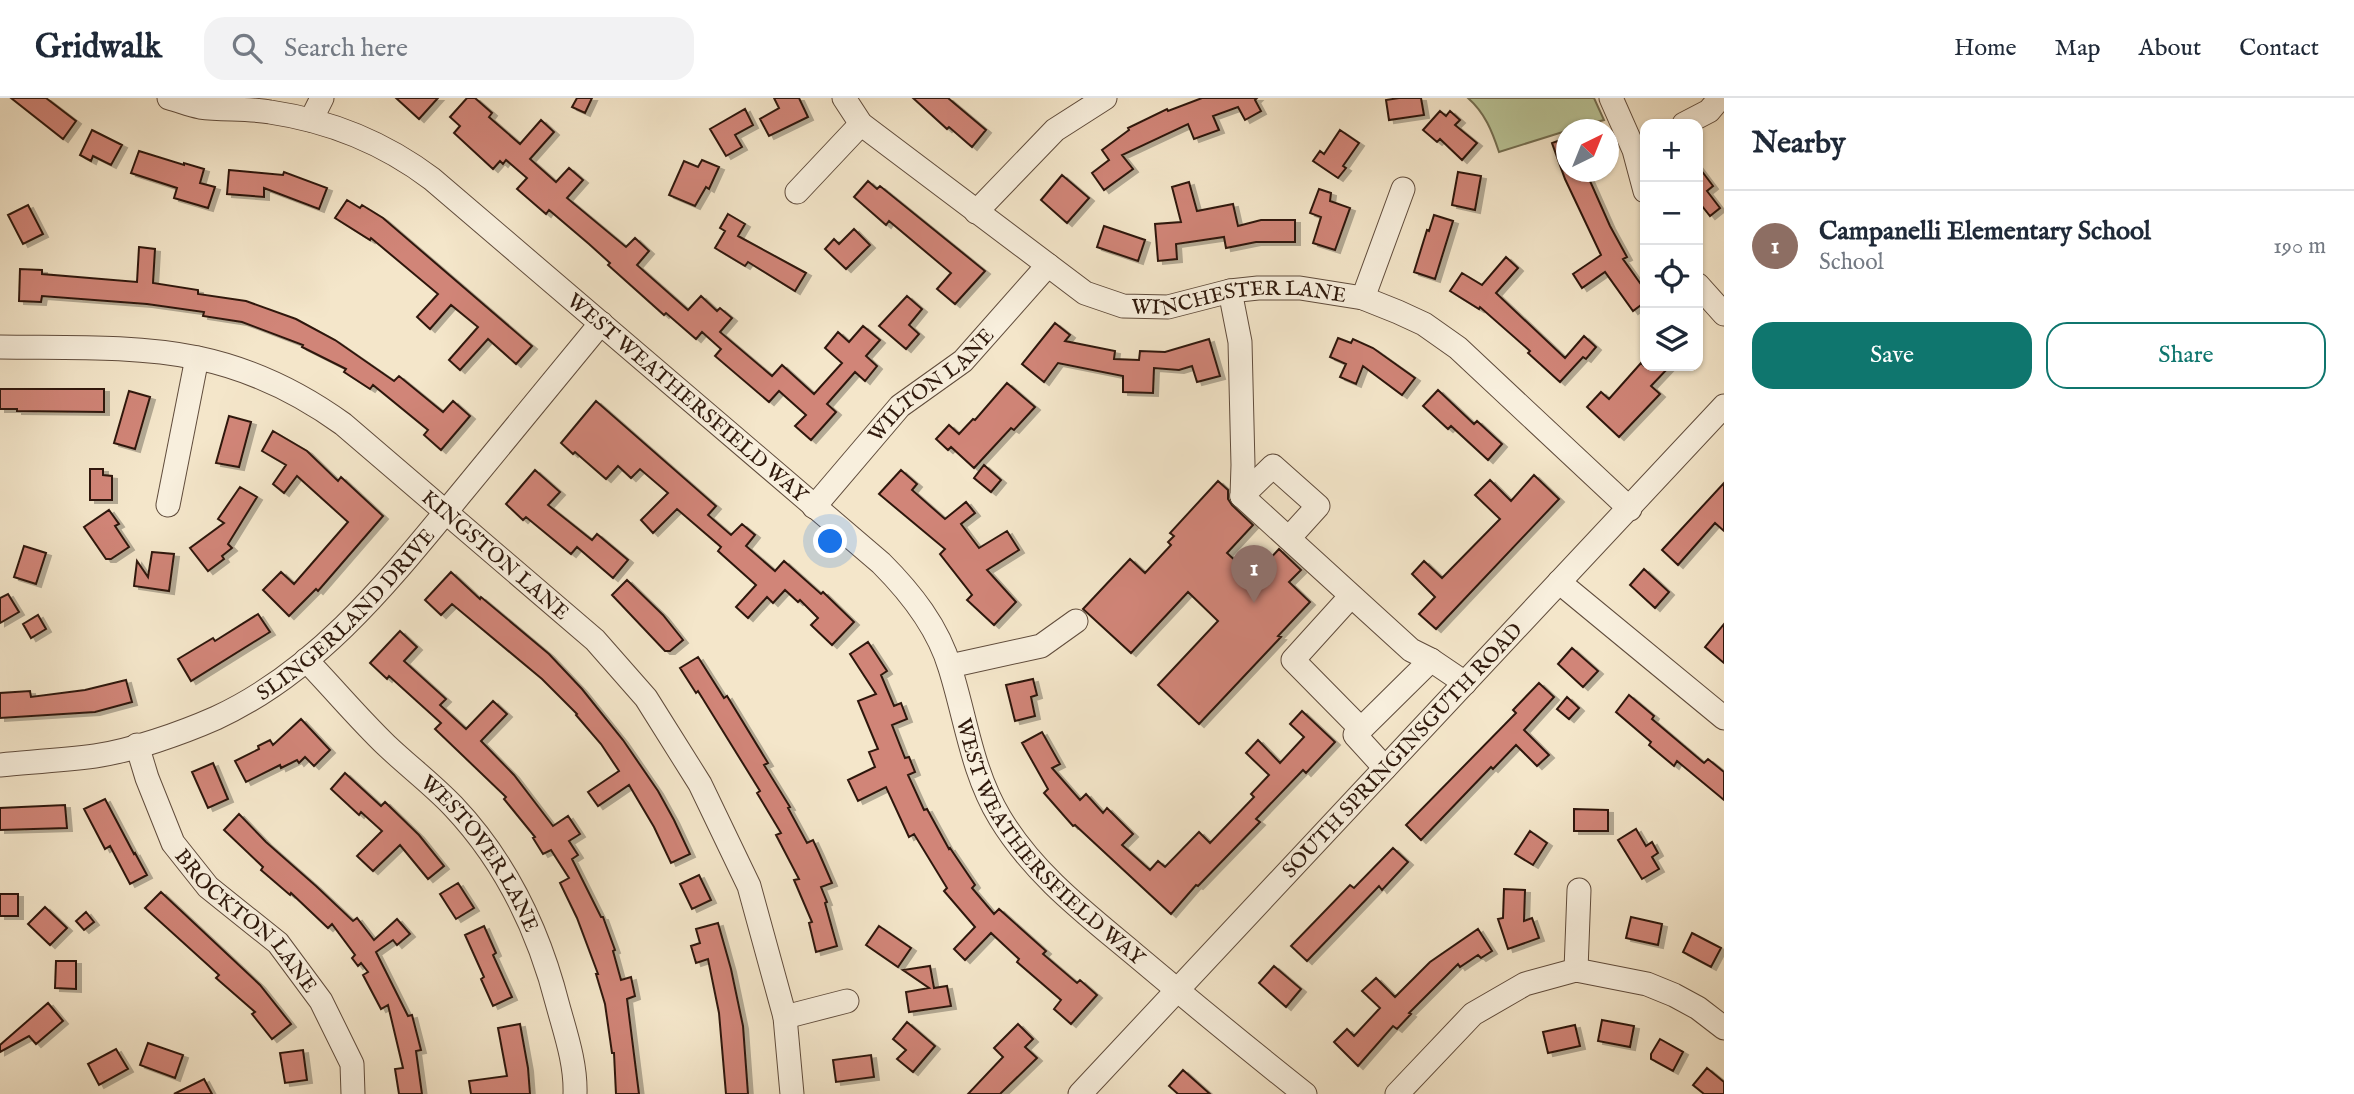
<!DOCTYPE html>
<meta charset="utf-8">
<style>
:root{--surface:#fff;--page:#f2f2f3;--text:#1f2937;--muted:#747a83;--line:#e0e1e3;--accent:#0f766e}
body{margin:0;font-family:"IM FELL English",serif;background:var(--page);color:var(--text)}
.controls{position:absolute;right:21px;top:21px;display:grid;overflow:hidden;border-radius:14px;box-shadow:0 2px 5px #0004}
.controls button{width:63px;height:63px;display:grid;place-items:center;padding:0;border:0;border-bottom:2px solid var(--line);background:var(--surface);color:var(--text);font:35px sans-serif}
.compass{position:absolute;left:1556px;top:21px;width:63px;height:63px;border-radius:50%;background:var(--surface);box-shadow:0 2px 5px #0004;rotate:43deg}
.you{position:absolute;left:831px;top:444px;width:24px;height:24px;margin:-18px;border:5px solid #fff;border-radius:50%;background:#1a73e8;box-shadow:0 0 0 10px #1a73e833}
.badge{display:grid;place-items:center;width:46px;height:46px;border-radius:50%;background:var(--accent);color:#fff;font-size:23px;font-weight:700}
.pin{position:absolute;translate:-50% -58px;filter:drop-shadow(0 2px 4px #0008)}
.pin::after{content:'';position:absolute;top:37px;width:24px;height:21px;background:inherit;clip-path:polygon(0 0,100% 0,50% 100%)}
.list{margin:0;padding:0;list-style:none}
h2{display:flex;justify-content:space-between;align-items:center;height:91px;margin:0;padding:0 28px;font-size:30px}
h2 small{font-size:23px;font-weight:400;color:var(--muted)}
.list li{display:grid;grid-template-columns:46px 1fr auto;gap:21px;align-items:center;box-sizing:border-box;height:112px;padding:0 28px;border-top:2px solid var(--line)}
.list b{display:block;font-size:26px;white-space:nowrap}
.list p{margin:0;font-size:23px;white-space:nowrap;color:var(--muted)}
.list em{font-size:23px;font-style:normal;color:var(--muted)}
.actions{display:flex;gap:14px;padding:21px 28px}
.actions a{flex:1;padding:16px 0;border:2px solid var(--accent);border-radius:21px;text-align:center;font-size:24px;color:var(--accent)}
.actions .main{background:var(--accent);color:#fff}
.icon{flex:none;width:38px;height:38px;fill:none;stroke:currentColor;stroke-width:2;stroke-linecap:round;stroke-linejoin:round}
.map{position:relative;flex:none;width:1724px;height:996px;overflow:hidden}
header{display:flex;align-items:center;gap:42px;box-sizing:border-box;height:98px;padding:0 35px;background:var(--surface);border-bottom:2px solid var(--line)}
header strong{font-size:33px}
nav{display:flex;gap:38px;margin-inline-start:auto;font-size:24px}
.search{width:490px;height:63px;background:var(--page);display:flex;align-items:center;gap:18px;box-sizing:border-box;padding:0 24px;border-radius:21px;color:var(--muted);font-size:26px}
main{display:flex}
aside{flex:1;background:var(--surface)}
.map>svg:first-child{display:block}
.green{fill:#bac598;stroke:#746f52;stroke-width:2}
.building{fill:#d18578;stroke:#2f190c;stroke-width:2;filter:url(#shadow)}
.lines{fill:none;stroke-linecap:round;stroke-linejoin:round}
.minor-casing{stroke:#604c3c;stroke-width:25}
.minor{stroke:#f8efdd;stroke-width:23}
.labels{text-anchor:middle;stroke-width:7;stroke-linejoin:round;paint-order:stroke}
.street-label{font-size:21px;fill:#2f190c;stroke:#f8efdd}
</style>
<header>
<strong>Gridwalk</strong>
<div class="search"><svg class="icon" aria-label="search" viewBox="0 0 24 24"><circle cx="10" cy="10" r="6"/><path d="M15 15l6 6"/></svg>Search here</div>
<nav><a>Home</a><a>Map</a><a>About</a><a>Contact</a></nav>
</header>
<main>
<div class="map">
<svg width="1724" height="996" viewBox="0 0 1724 996">
<defs>
<filter id="shadow"><feDropShadow dx="5" dy="3" stdDeviation="0" flood-color="#0004"/></filter>
</defs>
<rect width="100%" height="100%" fill="#f4e6ca"/>
<filter id="stains"><feTurbulence type="fractalNoise" baseFrequency=".00286" numOctaves="4"/><feColorMatrix values="0 0 0 0 .2 0 0 0 0 .09 0 0 0 0 .02 0 0 0 .5 -.17"/></filter>
<radialGradient id="worn" r=".72"><stop offset=".6" stop-color="#630" stop-opacity="0"/><stop offset="1" stop-color="#630" stop-opacity=".3"/></radialGradient>
<path class="green" d="M1468,0H1594L1604,22L1566,32V33L1499,54C1492,33 1485,15 1468,0Z"/>
<path class="building" d="M11,0H46L76,23L63,41Z
M396,0H438L419,21Z
M467,0H475L492,15L489,19L520,46L541,22L554,34L530,61L556,84L569,70L583,82L567,100L626,149L635,140L649,153L637,167L688,212L701,198L717,213L720,210L732,220L720,234L772,278L782,267L814,296L842,265L825,250L838,234L849,244L863,228L880,242L866,258L877,268L865,283L855,274L827,306L836,314L811,342L795,328L806,317L779,293L769,304L715,258L721,251L702,234L696,241L666,215L664,217L608,167L610,165L589,146L549,112L546,116L517,91L527,80L506,62L503,66L500,63L493,71L454,35L460,28L450,19Z
M577,0H592L585,15L572,9Z
M774,0H799L808,19L769,38L760,21L779,10Z
M913,0H948L986,32L972,49L949,29L947,31Z
M1202,0H1257L1255,2L1261,13L1245,22L1238,9L1213,18L1219,32L1194,41L1188,26L1122,57L1133,71L1104,92L1092,75L1109,62L1102,52L1129,32L1128,30L1167,11L1168,13Z
M1399,0H1421L1424,17L1389,22L1386,2Z
M745,11L753,27L735,37L742,49L726,58L710,31Z
M1440,13L1446,18L1450,13L1460,22L1455,27L1477,45L1462,62L1440,41L1437,44L1423,32Z
M92,32L122,47L111,67L93,58L91,63L80,57Z
M1340,32L1359,45L1343,68L1346,70L1338,80L1313,63L1320,53L1324,56Z
M1566,40V74H1586L1610,128L1627,159L1623,161L1640,185L1645,180V204L1633,213L1605,174L1582,190L1573,176L1601,157L1565,81L1552,45Z
M139,53L184,67V65L204,71L200,85L215,89L208,110L174,100L177,90L131,75Z
M702,62L719,69L709,91L706,89L695,108L669,97L684,63L698,69Z
M1698,68L1713,88L1707,93L1720,110L1710,118L1698,103Z
M229,72L283,77L284,74L327,90L319,111L264,90V99L227,96Z
M1458,74L1481,78L1475,112L1452,107Z
M1062,77L1089,100L1067,125L1041,102Z
M868,83L877,91L880,88L985,173L955,206L937,191L951,175L889,123L886,127L854,99Z
M1189,84L1197,113L1233,106L1238,128L1261,122H1295V144H1256L1226,150L1224,139L1176,146L1177,161L1158,163L1155,126L1181,124L1172,89Z
M1319,91L1331,95L1330,103L1350,110L1335,152L1313,145L1321,119L1310,115Z
M347,102L360,110L362,107L383,120L532,248L516,266L488,241L460,272L449,262L478,229L451,207L430,231L417,219L438,196L371,140L370,142L335,120Z
M28,107L43,136L23,146L8,117Z
M728,116L745,126L738,138L806,175L795,193L748,164L745,168L715,150L725,133L720,130Z
M1434,117L1453,123L1435,181L1414,174L1427,132L1429,133Z
M1104,128L1145,142L1138,163L1097,149Z
M854,131L870,147L846,171L825,151L834,141L839,146Z
M139,149L155,151L153,185L198,192V196L246,203L296,221L335,242L394,283L399,278L443,314L453,303L470,318L441,352L424,337L428,332L373,287L370,291L344,274L346,271L302,249L303,247L242,224L203,218L204,214L147,206L42,198L41,204L19,203L20,171L42,172V176L137,184Z
M1506,159L1518,170L1496,195L1565,260L1584,238L1596,249L1586,261L1583,259L1560,284L1528,255L1530,253L1480,209L1479,211L1450,193L1462,175L1482,187Z
M907,198L922,211L909,227L919,236L906,251L879,228Z
M1055,225L1070,237L1065,243L1115,253L1114,261L1139,262L1140,253L1165,254L1209,241L1220,278L1197,284L1192,268L1179,272L1154,270L1153,295L1123,294V278L1058,265L1044,284L1022,266Z
M1338,240L1351,245L1353,241L1373,250L1415,280L1402,297L1363,268L1356,286L1340,279L1346,266L1330,259Z
M1641,265L1644,268H1670L1651,288L1660,296L1619,339L1587,309L1601,294L1609,301Z
M1007,285L1035,309L1014,332L1011,330L974,370L951,349L948,352L936,341L949,327L959,336L973,321L975,322Z
M0,291H104V314L17,313V311H0Z
M1438,292L1474,326L1477,323L1502,346L1488,362L1451,328L1448,331L1423,308Z
M129,293L150,299L135,351L114,345Z
M596,303L716,408L708,417L731,437L742,426L755,437L746,448L775,473L784,463L821,496L823,494L854,524L832,547L811,527L818,520L800,502L798,504L785,492L773,505L767,499L748,520L736,509L756,487L718,453L721,449L677,411L653,435L641,422L668,395L640,371L631,380L618,368L606,381L575,354L573,356L561,345Z
M229,318L251,324L239,369L216,365Z
M273,333L307,353L338,383L341,379L383,418L318,493L316,491L289,518L263,492L281,474L294,486L348,424L297,378L284,395L273,386L286,367L262,353Z
M984,367L1001,382L991,394L974,380Z
M90,371H103V377L112,378V402H90Z
M535,372L560,394L548,407L592,442L597,436L628,462L613,480L577,449L571,456L526,419L523,422L506,406Z
M901,372L917,386L912,392L945,421L966,404L975,415L961,426L979,450L1007,433L1019,452L987,472L1016,504L994,527L967,502L972,497L940,456L945,451L879,396Z
M1534,377L1559,401L1436,531L1419,516L1435,499L1412,476L1424,463L1442,480L1500,421L1475,397L1490,382L1511,403Z
M1218,383L1228,392V401L1232,407L1253,427L1227,455L1253,479L1279,451L1301,472L1289,484L1310,504L1278,538L1281,539L1199,626L1158,587L1218,523L1188,494L1131,555L1083,511L1130,461L1145,475L1171,447L1168,444L1174,438L1170,435Z
M1724,385V433L1715,425L1678,467L1662,452Z
M240,389L257,399L228,446L232,450L222,458L224,461L208,473L190,450L224,425L218,421Z
M109,412L119,426L115,428L129,449L111,461H106L84,429Z
M24,448L46,455L36,486L14,479Z
M152,454L174,456L169,493L134,488L137,463L148,479Z
M1644,471L1669,494L1655,510L1630,487Z
M451,474L480,501L481,499L549,556L582,591L623,642L658,693L674,722L690,756L671,765L654,729L629,687L598,708L588,694L619,673L601,646L576,617L577,616L542,581L452,506L441,517L425,502Z
M627,482L663,517L683,542L670,553H665L612,497Z
M8,496L19,514L0,525V500Z
M258,516L270,534L191,583L178,561L213,540L215,543Z
M38,517L46,531L31,540L23,526Z
M1724,526V565L1705,549Z
M400,533L417,549L404,563L446,601L440,607L466,631L493,603L507,616L481,643L514,677L553,728L568,718L580,736L569,743L578,757L572,761L601,819H603L615,852L613,853L621,882L631,879L635,898L627,901L639,996H616L614,955H612L605,906L596,876H598L577,820L560,785L569,780L551,752L543,756L533,740L535,739L504,701L506,699L435,631L441,625L389,578L387,581L370,565Z
M868,544L887,573L881,577L894,608L901,605L907,621L892,627L905,660L909,659L915,674L908,677L924,712L927,711L949,751L950,750L975,787L972,790L994,816L999,811L1046,853L1043,856L1077,885L1080,882L1097,897L1071,926L1054,911L1061,902L1017,864L1019,861L991,835L965,862L954,851L975,829L944,793L947,790L914,736L909,739L886,689L858,703L848,682L875,669L869,654L878,651L858,603L876,596L850,556Z
M1572,550L1598,573L1583,589L1558,566Z
M698,559L724,600L727,598L768,665L764,667L790,709L788,710L807,745L813,742L819,755L832,785L821,789L827,804L825,805L837,848L816,854L809,825L812,824L794,782L799,781L776,737L781,735L757,695L760,693L698,593L696,595L680,570Z
M1033,581L1037,597L1031,599L1035,618L1015,623L1006,587Z
M126,582L132,604L95,614L0,620V595L30,593L31,599L85,592Z
M1539,585L1554,599L1524,632L1549,657L1537,668L1516,647L1493,671L1491,669L1421,742L1406,727L1516,615L1513,612Z
M1629,597L1654,618L1652,621L1704,665L1708,661L1724,674V702L1677,663L1674,668L1649,647L1651,644L1616,614Z
M1567,599L1579,610L1569,621L1557,611Z
M1302,613L1335,644L1306,675L1303,672L1256,721L1260,724L1198,788L1196,787L1171,816L1075,727L1073,728L1044,695L1048,691L1022,645L1042,634L1060,666L1052,670L1080,702L1086,696L1103,715L1107,710L1133,736L1122,747L1150,772L1158,763L1165,769L1199,734L1210,745L1254,699L1251,696L1269,677L1246,655L1258,642L1280,665L1304,639L1290,626Z
M301,621L330,652L314,668L305,659L299,665L297,662L281,670L280,667L246,684L235,663L259,651L258,648L270,642L273,647Z
M213,665L228,701L208,710L192,674Z
M345,675L381,708L385,704L419,737L444,768L428,781L400,747L373,773L357,758L382,733L361,714L359,717L331,691Z
M105,701L134,756L135,755L147,777L130,786L110,748L105,751L84,711Z
M65,707L67,730L0,732V710Z
M1574,711L1608,712V733H1574Z
M239,716L266,744L316,788L353,823L357,820L374,842L397,821L410,836L397,847L393,842L376,854L408,918L412,917L421,952L416,953L422,996H399L395,971L403,970L388,907L381,911L363,877L368,874L361,865L358,868L352,860L355,857L332,826L328,830L291,795L290,797L261,772L263,769L224,732Z
M1636,731L1646,748L1652,744L1658,755L1652,759L1659,771L1642,781L1618,742Z
M1530,733L1547,745L1533,767L1515,756Z
M1393,750L1408,764L1382,792L1379,788L1307,863L1291,848L1350,787L1354,790Z
M699,777L711,802L692,811L680,786Z
M458,785L474,810L456,821L440,796Z
M1504,791L1525,792L1524,823L1532,820L1539,840L1508,851L1498,821L1503,820Z
M161,794L260,887L291,926L272,941L252,916L255,914L216,880L219,877L145,810Z
M0,796H18V818H0Z
M45,809L67,830L50,847L28,826Z
M86,814L94,824L84,832L76,823Z
M1631,819L1662,826L1658,847L1626,840Z
M718,825L731,871L743,928L748,996H726L719,915L708,861L696,865L691,848L700,845L696,831Z
M484,828L496,855L493,857L512,899L493,908L481,881L484,879L465,837Z
M879,828L911,850L898,869L866,847Z
M1478,831L1492,853L1481,860L1478,857L1460,869L1458,866L1409,915L1411,916L1397,931L1393,928L1358,968L1334,944L1347,931L1354,938L1380,910L1362,893L1376,880L1395,899L1430,864Z
M1692,835L1721,850L1711,869L1683,854Z
M56,863H76V891L55,890Z
M930,868L934,890L947,888L951,908L909,914L906,894L929,890L903,872Z
M1274,868L1301,891L1286,909L1259,885Z
M48,905L63,923L36,946L29,938L0,954V947Z
M1602,922L1634,928L1630,949L1598,943Z
M907,924L935,948L913,974L897,961L906,952L893,941Z
M520,926L528,970L530,996H471L469,983L507,978L498,930Z
M1018,926L1033,941L1025,949L1037,960L1000,996H968L1003,959L994,950Z
M1575,927L1580,948L1548,955L1543,934Z
M1660,941L1683,954L1673,973L1651,961V956Z
M148,945L183,957L175,980L140,967Z
M116,951L128,971L99,987L88,966Z
M303,952L307,982L285,985L280,955Z
M871,957L874,979L836,984L833,962Z
M1707,970L1724,984V996H1704L1693,987Z
M1183,972L1210,996H1178L1169,988Z
M204,981L212,996H174Z"/>
<g class="lines">
<defs>
<g id="minor">
<path id="s1" d="M169,0C180,3 190,7 200,9C223,12 247,10 270,14C331,23 383,44 432,81L881,465C911,495 938,529 950,570C966,621 972,674 1000,720C1034,776 1084,814 1133,855C1190,903 1247,950 1305,996"/>
<path id="s2" d="M844,0L861,26L1085,195L1123,208L1168,209L1230,193L1258,190H1300L1363,200L1398,214L1424,226L1458,250L1630,411"/>
<path d="M1611,0L1634,52L1645,93"/>
<path d="M311,22L322,0"/>
<path d="M1684,26L1709,13L1720,0"/>
<path d="M797,94L861,26"/>
<path d="M976,114L1055,32L1105,0"/>
<path d="M1698,187L1724,216"/>
<path d="M1230,193L1240,244L1243,367L1242,398"/>
<path d="M1363,200L1403,91"/>
<path id="s3" d="M0,249C65,250 134,247 198,260C250,271 300,295 343,326L595,542L646,600L700,686L749,788L785,919L847,903"/>
<path d="M1242,398L1411,552L1431,562L1465,585"/>
<path d="M1242,398L1273,368L1318,408L1289,440"/>
<path d="M168,407L197,260"/>
<path id="s4" d="M814,409L900,308L963,263L1048,167"/>
<path d="M1559,484L1724,620"/>
<path d="M1351,498L1293,562L1361,631"/>
<path id="s5" d="M306,562C333,590 358,620 386,647C408,668 432,686 453,708C506,764 539,833 558,908C566,937 576,966 575,996"/>
<path d="M950,568L1041,548L1076,523"/>
<path id="s6" d="M137,647L147,680L173,745L208,789L278,845L321,903L352,966L353,996"/>
<path id="s7" d="M0,667C32,664 63,662 95,658C131,653 182,635 216,620C320,572 392,479 463,393C509,337 555,281 601,225"/>
<path d="M1385,670L1355,637L1431,562"/>
<path d="M1576,872L1579,792"/>
<path d="M785,919L792,996"/>
<path id="s8" d="M1080,996L1724,308"/>
<path d="M1397,996L1473,916L1525,886L1576,872L1647,886L1674,897L1698,910L1724,930"/>
</g>
</defs>
<use href="#minor" class="minor-casing"/>
<use href="#minor" class="minor"/>
</g>
<g class="labels">
<g class="street-label">
<text dy="7" stroke="none"><textPath href="#s2" startOffset="469">WINCHESTER LANE</textPath></text>
<text dy="7" stroke="none"><textPath href="#s4" startOffset="170">WILTON LANE</textPath></text>
<text dy="7" stroke="none"><textPath href="#s1" startOffset="616">WEST WEATHERSFIELD WAY</textPath></text>
<text dy="7" stroke="none"><textPath href="#s3" startOffset="560">KINGSTON LANE</textPath></text>
<text dy="7" stroke="none"><textPath href="#s7" startOffset="390">SLINGERLAND DRIVE</textPath></text>
<text dy="7" stroke="none"><textPath href="#s8" startOffset="471">SOUTH SPRINGINSGUTH ROAD</textPath></text>
<text dy="7" stroke="none"><textPath href="#s1" startOffset="1204">WEST WEATHERSFIELD WAY</textPath></text>
<text dy="7" stroke="none"><textPath href="#s5" startOffset="262">WESTOVER LANE</textPath></text>
<text dy="7" stroke="none"><textPath href="#s6" startOffset="212">BROCKTON LANE</textPath></text>
</g>
</g>
<rect width="100%" height="100%" filter="url(#stains)"/>
<rect width="100%" height="100%" fill="url(#worn)"/>
</svg>
<div class="controls">
<button>+</button>
<button>−</button>
<button><svg class="icon" aria-label="locate" viewBox="0 0 24 24"><circle cx="12" cy="12" r="6"/><path d="M12 2v4M12 18v4M2 12h4M18 12h4"/></svg></button>
<button><svg class="icon" aria-label="layers" viewBox="0 0 24 24"><path d="M12 4l9 5-9 5-9-5zM3 14l9 5 9-5"/></svg></button>
</div>
<svg class="compass" viewBox="-18 -18 36 36"><path d="M0-13l5 13h-10z" fill="#e53935"/><path d="M0 13l5-13h-10z" fill="#747a83"/></svg>
<div class="you"></div>
<div class="pin badge" style="left:1254px;top:505px;background:#8d6e63">1</div>
</div>
<aside>
<h2>Nearby<small></small></h2>
<ul class="list">
<li><span class="badge" style="background:#8d6e63">1</span><div><b>Campanelli Elementary School</b><p>School</p></div><em>190 m</em></li>
</ul>
<div class="actions"><a class="main">Save</a><a>Share</a></div>
</aside>
</main>
